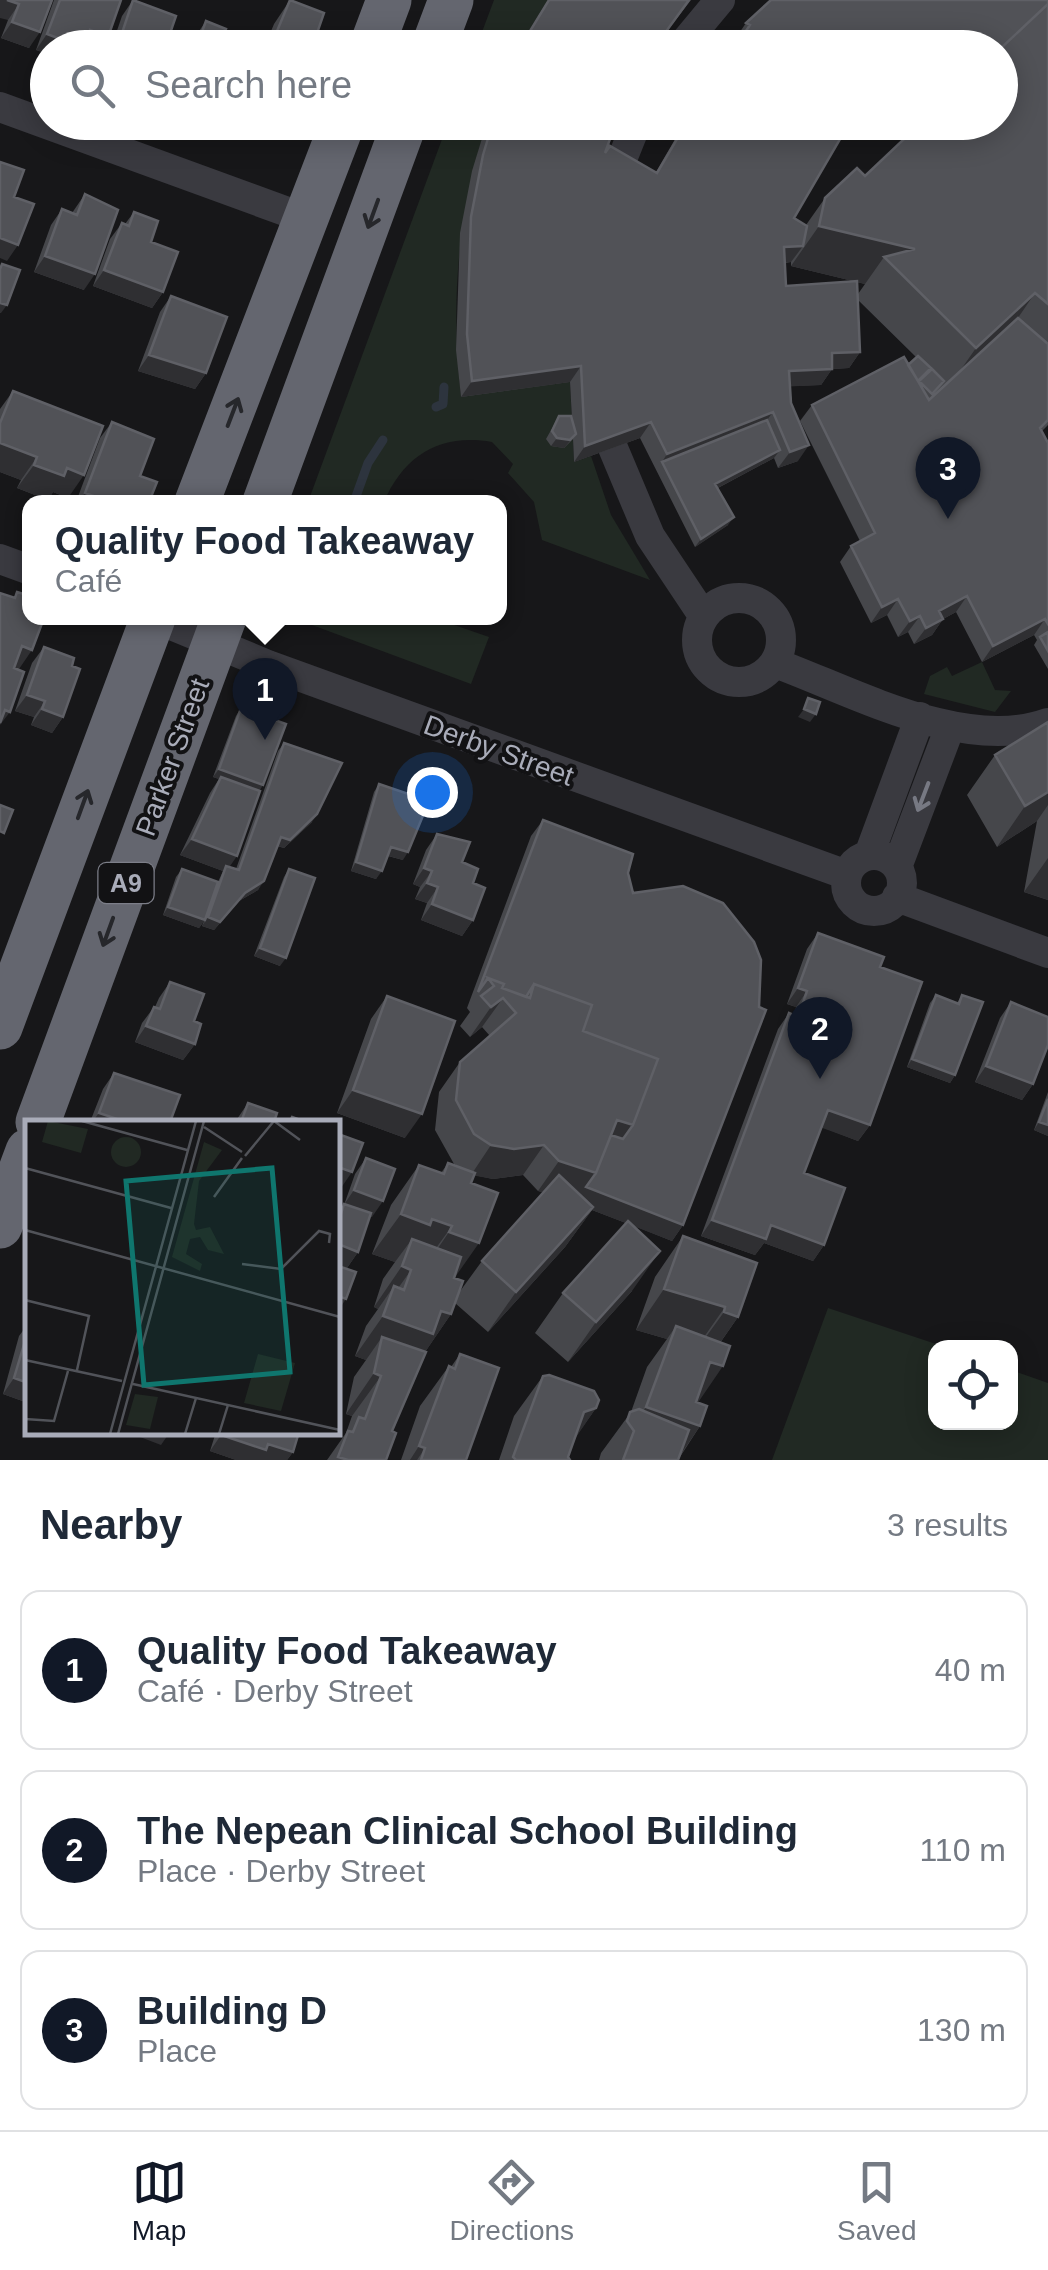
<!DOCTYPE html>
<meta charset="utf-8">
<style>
:root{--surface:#fff;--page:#f6f6f7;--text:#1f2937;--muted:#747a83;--line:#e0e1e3;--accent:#111827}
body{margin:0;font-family:Arial,sans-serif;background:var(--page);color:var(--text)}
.controls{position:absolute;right:30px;bottom:30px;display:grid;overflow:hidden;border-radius:20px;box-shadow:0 5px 25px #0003}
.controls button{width:90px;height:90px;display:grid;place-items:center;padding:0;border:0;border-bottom:2px solid var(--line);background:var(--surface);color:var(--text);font:50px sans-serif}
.you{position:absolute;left:432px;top:792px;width:35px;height:35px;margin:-25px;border:8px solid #fff;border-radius:50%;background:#1a73e8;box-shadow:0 0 0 15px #1a73e833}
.badge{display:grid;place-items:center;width:65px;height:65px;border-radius:50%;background:var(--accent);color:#fff;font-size:32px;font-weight:700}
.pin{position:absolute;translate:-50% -82px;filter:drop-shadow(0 2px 5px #0008)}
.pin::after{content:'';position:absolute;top:52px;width:35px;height:30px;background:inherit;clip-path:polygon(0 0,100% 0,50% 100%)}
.popup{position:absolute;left:22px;top:495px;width:485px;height:130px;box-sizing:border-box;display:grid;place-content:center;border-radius:20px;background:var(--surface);filter:drop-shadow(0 2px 8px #0005);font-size:32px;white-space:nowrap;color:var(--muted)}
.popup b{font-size:38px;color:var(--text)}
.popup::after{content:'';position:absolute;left:50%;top:100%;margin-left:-20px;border:20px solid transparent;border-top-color:var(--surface)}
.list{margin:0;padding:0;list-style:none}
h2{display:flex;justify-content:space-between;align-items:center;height:130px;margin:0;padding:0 40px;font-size:42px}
h2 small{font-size:32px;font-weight:400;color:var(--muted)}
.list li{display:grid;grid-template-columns:65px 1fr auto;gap:30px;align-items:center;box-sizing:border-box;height:160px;margin:0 20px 20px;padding:0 20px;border:2px solid var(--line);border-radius:20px}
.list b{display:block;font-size:38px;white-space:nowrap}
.list p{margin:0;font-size:32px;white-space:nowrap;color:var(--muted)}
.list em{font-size:32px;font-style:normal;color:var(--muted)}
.icon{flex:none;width:55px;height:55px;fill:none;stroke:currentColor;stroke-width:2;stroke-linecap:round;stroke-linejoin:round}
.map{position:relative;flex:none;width:1048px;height:1460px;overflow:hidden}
.search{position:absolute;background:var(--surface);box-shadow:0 5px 25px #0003;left:30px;right:30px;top:30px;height:110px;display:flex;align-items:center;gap:25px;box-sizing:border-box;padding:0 35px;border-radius:55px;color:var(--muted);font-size:38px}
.sheet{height:670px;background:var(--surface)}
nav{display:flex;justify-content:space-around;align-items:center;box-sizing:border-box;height:140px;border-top:2px solid var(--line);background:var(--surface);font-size:28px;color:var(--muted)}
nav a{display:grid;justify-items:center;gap:5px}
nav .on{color:var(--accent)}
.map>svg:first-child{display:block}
.green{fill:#212923}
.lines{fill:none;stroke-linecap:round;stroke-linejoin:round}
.stream{stroke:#2d343e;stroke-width:9}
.minor{stroke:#3a3a40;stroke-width:30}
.highway{stroke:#64666f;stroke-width:45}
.wall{fill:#46474b;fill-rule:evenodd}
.shaded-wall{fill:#2f2f32}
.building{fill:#515257;stroke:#5f6066;stroke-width:2.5}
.oneway{stroke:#26272b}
.oneway2{stroke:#777983}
.labels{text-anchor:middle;stroke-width:8;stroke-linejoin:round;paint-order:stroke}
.shield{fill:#121214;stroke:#7c7e88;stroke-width:2.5}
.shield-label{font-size:25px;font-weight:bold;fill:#a9acb9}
.street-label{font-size:28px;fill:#a9acb9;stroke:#121214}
.inset-road{fill:none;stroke:#515359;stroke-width:2.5}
.view{fill:#0f766e;fill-opacity:0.15;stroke:#0f766e;stroke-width:5}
.inset-edge{fill:none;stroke:#a9acb9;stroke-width:5}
</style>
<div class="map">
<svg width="1048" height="1460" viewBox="0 0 1048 1460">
<rect width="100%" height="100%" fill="#171719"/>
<path class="green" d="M494,0H548L519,47L476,48Z
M448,123H487C458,213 450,301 461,396L570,382L574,462L591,456L611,515L650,580L542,540L534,502L508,473L513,464L492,442C441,433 404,455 384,502H308Z
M308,618H434L489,637L471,684L312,625Z
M982,662L995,690L1011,691L995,712L924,694L930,676L947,667L952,676Z
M828,1308L945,1347L936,1348V1422H1010L1011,1370L1048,1383V1460H772Z"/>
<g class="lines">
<path class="stream" d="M436,407L443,404L444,387
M354,502L368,463L383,440"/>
<path class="minor" d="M680,48L720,0
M0,107L307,219
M617,172L637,122
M613,448L650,536L704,617
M0,559L30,570
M697 640a42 42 0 1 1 84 0a42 42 0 1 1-84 0Z
M154,618L268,665L847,875
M775,663C854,692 964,753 1048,723
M869,855L920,717
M846 883a28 28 0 1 1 56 0a28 28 0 1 1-56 0Z
M897,867L950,727
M897,897L1048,953"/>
<path class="highway" d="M371,48L389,0
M433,48L451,0
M197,502L343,122
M265,502L405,122
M0,1027L153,618
M38,1122L224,618
M0,1226L28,1151"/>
</g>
<path class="wall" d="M0,0H52L29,48L1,38L8,20Z
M54,0H121L48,48V54L36,50Z
M133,0L165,48H111L122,16Z
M290,0L316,36L317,48H264L274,24Z
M548,0H691L654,48H519Z
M1048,0V425L1042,431L1048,443V669L1034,645L1037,640L1034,635L982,662L956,612L943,619L932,635L914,644L908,632L898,637L887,615L871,623L840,562L851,546L860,541L800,421L812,405L908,365L916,357L858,300L860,352L849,368L832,369L821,385L790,386L798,461L778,468L774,458L718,488L728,525L695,547L640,438L574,462L573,439L564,448L551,446L546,439L559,416L572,420L570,382L461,397L456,350L460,233L472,171L487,122H616L605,153L656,172L685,122H850L794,218L806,225L825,198L865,176L1000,122V48H729L746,23ZM791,262V266L853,281L786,286L785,263ZM857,282L865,284L858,294Z
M206,21L221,41L239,48H191L195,37Z
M85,194L84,290L34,272L51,225L62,209L72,213Z
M134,212L151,242L163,292L152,308L93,286L110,239L122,223L125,224Z
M171,296L206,373L195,389L138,371L160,312Z
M13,391L68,498L53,492L48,500L17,488L21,480L0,472V409Z
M112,422L140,476L149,502H76L100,438Z
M44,647L72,666L63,717L52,733L31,725L34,717L15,711L32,663Z
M241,708L263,785L259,790L229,867L236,869L278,751L284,743L312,822L284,848L277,846L258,890L239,901L214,930L202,926L204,921L199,928L163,915L176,877L182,869L218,882L223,871L180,855L210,793L219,779L213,777L236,716Z
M1048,722V900L1024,892L1037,821L997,847L967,795L995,755Z
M379,784L403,860L388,856L376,879L351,871L374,792Z
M543,820L628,873L683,1225L672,1241L632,1225V1291L568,1362L535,1333L563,1293L626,1223L592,1210L565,1247L488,1332L455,1303L451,1314L425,1352L392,1431L386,1460H327L346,1433L352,1416L346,1414L354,1377L366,1360L355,1356L366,1326L378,1309L374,1307L383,1279L395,1262L372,1254L391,1205L419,1165L441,1173L448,1163L458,1166L454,1164L435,1130L439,1092L460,1062L490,1036L482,1027L470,1037L460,1026L470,1012L467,1008L531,836ZM474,1175L493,1179L523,1175L538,1191L543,1192L482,1261L458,1294L455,1278L471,1183Z
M437,834L462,862L473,883V920L462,936L421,920L427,903L415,899L420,887L413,884L426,850Z
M289,869L280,966L254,956L284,877Z
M818,933L880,967L870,1125L858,1141L822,1127L804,1173L824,1245L813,1261L764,1243L755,1255L701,1236L778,1029L789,1013L794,1015L796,1007L787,1004L807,949Z
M170,982L195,1044L183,1060L135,1042L142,1023L154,1007H155L159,998Z
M936,995L957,1003L962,995L955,1075L950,1083L907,1067L930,1003Z
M387,996L405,1138L337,1113L371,1019Z
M1011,1002L1033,1084L1022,1100L975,1082L1000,1018Z
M114,1073L170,1122H90L103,1089Z
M1048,1092V1136L1034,1130Z
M248,1103L274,1122H235Z
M366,1158L372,1217L370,1216L358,1252L347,1268L338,1264V1214L344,1205L355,1174Z
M683,1236L738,1317L720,1343L698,1403L700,1426L678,1460H599L601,1453L631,1412L647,1367L667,1339L636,1330L655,1277Z
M28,1324V1403L3,1394L19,1336Z
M460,1354L466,1460H401L420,1406L449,1366L451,1367Z
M543,1376L596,1408L574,1439L568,1457L570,1460H499L514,1416Z
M216,1432H299L293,1452L287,1460H236L210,1451Z"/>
<path class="shaded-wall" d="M0,0H7L19,4L8,20L0,18Z
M12,22L40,32L29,48L1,38Z
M90,30L108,37L100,48H48V54L36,50L47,34Z
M232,122H282L272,137Z
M819,226L915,249L884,257L865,284L791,266Z
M0,238L18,245L7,261L0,258Z
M803,246L791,262L773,263L784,247Z
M45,256L95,274L84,290L34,272Z
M104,270L163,292L152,308L93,286Z
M1035,293L1007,334L948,388L976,348Z
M0,303L7,305L1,313H0Z
M860,352L849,368L832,369L821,385L778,387L789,371L832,353Z
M149,355L206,373L195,389L138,371Z
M581,366L570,382L461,397L472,381Z
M773,412L761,428L662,462L667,454Z
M651,422L640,438L574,462L585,446Z
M576,434L564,448L551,446L557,438Z
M0,443L37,457L21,480L0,472Z
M809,445L798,461L778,468L790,452Z
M780,450L774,458L710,492L715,484Z
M34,465L67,468L84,475L68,498L53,492L48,500L17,488Z
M85,493L110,502H78Z
M734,517L728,525L695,547L701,539Z
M967,596L956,612L943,619L932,635L914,644L939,611Z
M898,599L887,615L871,623L882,607Z
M920,616L908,632L898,637L910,621Z
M1045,619L1034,635L982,662L993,646Z
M22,646L32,650L4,691Z
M27,695L45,701L34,717L15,711Z
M42,709L63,717L52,733L31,725Z
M804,709L816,714L810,722L798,717Z
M5,710L10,712L0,725V717Z
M219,769L263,785L258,793L213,777Z
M1048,792V805L1037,821L997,847L1025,806Z
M317,814L312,822L284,848L275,845L281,837Z
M192,839L237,856L226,872V866L223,871L180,855Z
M391,847L408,852L403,860L385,855Z
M1048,858V900L1024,892Z
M356,862L382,871L376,879L351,871Z
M424,868L432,871L420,887L413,884Z
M264,881L258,890L239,901L214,930L202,926L208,917Z
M427,883L438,887L427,903L415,899Z
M432,904L473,920L462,936L421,920Z
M168,907L205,920L199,928L163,915Z
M260,948L286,958L280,966L254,956Z
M798,988L807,991L796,1007L787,1004Z
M503,998L482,1027L470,1037L491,1007Z
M146,1026L195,1044L183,1060L135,1042Z
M912,1059L955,1075L950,1083L907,1067Z
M986,1066L1033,1084L1022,1100L975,1082Z
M353,1090L422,1114L405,1138L337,1113Z
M828,1110L870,1125L858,1141L817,1126Z
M99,1113L126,1122H92Z
M617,1120L633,1125L612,1155L607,1134Z
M1039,1122L1048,1125V1136L1034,1130Z
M491,1145H544L523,1175L493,1179L471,1175Z
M559,1161L596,1173L683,1225L672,1241L592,1210L565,1247L488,1332L516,1292L591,1209L538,1191Z
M338,1167L352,1172L341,1188L338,1187Z
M354,1190L383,1201L372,1217L343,1206Z
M401,1214L432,1219L452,1226L423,1266L412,1239L395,1262L372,1254Z
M712,1220L771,1225L824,1245L813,1261L764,1243L755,1255L701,1236Z
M449,1232L479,1243L451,1283L421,1273Z
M338,1244L358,1252L347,1268L338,1264Z
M660,1251L632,1291L568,1362L596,1322Z
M402,1266L411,1270L389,1301L394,1286L378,1309L374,1307Z
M664,1289L725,1307L697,1347L676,1326L667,1339L636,1330Z
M338,1296L346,1299L338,1311Z
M441,1311L451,1314L423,1355L382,1337L366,1360L355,1356L383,1316Z
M724,1312L738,1317L710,1357L695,1352Z
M710,1362L723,1366L695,1407Z
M374,1373L381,1376L352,1416L346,1414Z
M14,1378L28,1383V1403L3,1394Z
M646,1407L700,1426L677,1460L634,1431L632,1428Z
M596,1408L568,1449L584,1412Z
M127,1432H170L161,1445Z
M221,1435L268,1444L293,1452L287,1460H236L210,1451Z
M419,1446L425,1448L417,1460H410Z"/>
<path class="building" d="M7,0H52L40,32L12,22L19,4Z
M60,0H121L108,37L90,30L84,48L47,34Z
M133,0L176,16L165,48H117Z
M290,0L324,13L316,36L320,37L317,48H270Z
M549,0H689L654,48H523L530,31Z
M771,0H1048V4L1000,49V48H979L977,45L971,48H731L740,32L744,34L750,25L746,23Z
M1048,4V304L1035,293L976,348L884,257L915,249L819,226L825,198L857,168L865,176L922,122H1000V49Z
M206,21L226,29L221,41L239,48H196Z
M248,38L260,43L259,48H245Z
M493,122H616L605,153L610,146L657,173L687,122H850L794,218L807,226L803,246L784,247L786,286L857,281L860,352L832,353V369L789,371L791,403L809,445L790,452L773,412L667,454L651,422L585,446L581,366L472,381L467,334L471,217L483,155Z
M0,162L24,170L14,197L34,204L18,245L0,238Z
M85,194L118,210L95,274L45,256L62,209L77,215Z
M134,212L158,221L151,242L178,252L163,292L104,270L122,223L129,226Z
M2,264L20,270L7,305L0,303V269Z
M171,296L227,317L206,373L149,355Z
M1018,318L1048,344V420L1040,428L1048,443V624L1045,619L993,646L967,596L939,611L943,619L926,628L920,616L910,621L898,599L882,607L851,546L875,533L812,405L904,357L929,400Z
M918,356L931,368L918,381L908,365Z
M932,369L944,381L932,394L919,381Z
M13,391L103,426L84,475L67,468L64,476L34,465L37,457L0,443V423Z
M559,416H571L576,434L570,440L557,438L552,431Z
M767,420L780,450L715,484L734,517L701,539L662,462Z
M112,422L154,439L140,476L157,482L149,502H110L85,493Z
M17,592L30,596V618H44L32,650L22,646L14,668L24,672L10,712L5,710L0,723V593L15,598Z
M1048,632V651L1040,637Z
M44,647L74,658L72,666L80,669L63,717L42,709L45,701L27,695Z
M808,698L820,702L816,714L804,709Z
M241,708L286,724L263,785L219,769Z
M1048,722V792L1025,806L995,755Z
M284,743L342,763L317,814L290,840L281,837L264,881L245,893L220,922L208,917L226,866L239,870Z
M221,777L260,791L237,856L192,839Z
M379,784L429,801L408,852L391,847L382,871L356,862Z
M0,805L13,810L4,833L0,831Z
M543,820L633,854L628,873L633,893L683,886L723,903L754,942L761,960L759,1007L766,1010L683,1225L586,1187L596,1173L611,1135L623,1139L633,1125L658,1059L583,1031L592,1005L534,984L526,997L502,988L504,984L488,978L478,992Z
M437,834L470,842L462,862L478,869L473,883L485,888L473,920L432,904L438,887L427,883L432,871L424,868Z
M182,869L218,882L205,920L168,907Z
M289,869L315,878L286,958L260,948Z
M818,933L884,957L880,967L922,982L870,1125L828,1110L804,1173L845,1188L824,1245L771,1225L766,1239L712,1220L789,1013L798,1017L807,991L798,988Z
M488,978L504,984L502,988L530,998L534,984L592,1005L583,1031L658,1059L633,1125L617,1120L596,1173L559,1161L544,1145L514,1149L491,1145L474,1134L456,1100L460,1062L516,1013L503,998L491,1007L481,996L494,986Z
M170,982L204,994L194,1021L201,1024L195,1044L146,1026L154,1007L160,1009Z
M936,995L959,1004L962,995L983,1002L955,1075L912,1059Z
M387,996L455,1021L422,1114L353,1090Z
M1011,1002L1048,1017V1045L1033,1084L986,1066Z
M114,1073L180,1095L170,1122H126L99,1113Z
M1048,1099V1125L1039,1122Z
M248,1103L277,1113L274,1122H241Z
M292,1117L306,1122H290Z
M338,1134L363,1143L352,1172L338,1167Z
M366,1158L395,1169L383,1201L354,1190Z
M448,1163L475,1173L471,1183L498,1193L479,1243L449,1232L452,1226L432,1219L430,1225L401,1214L419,1165L444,1174Z
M559,1175L593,1207L516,1292L482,1261Z
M344,1204L371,1213L358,1252L338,1244V1224Z
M628,1221L660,1251L596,1322L563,1293Z
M683,1236L757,1263L738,1317L724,1312L725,1307L664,1289Z
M412,1239L461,1257L454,1278L463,1281L451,1314L441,1311L433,1334L383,1316L394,1286L404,1290L411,1270L402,1266Z
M338,1266L356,1272L346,1299L338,1296Z
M676,1326L730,1346L723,1366L710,1362L696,1402L707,1406L700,1426L646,1407Z
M28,1331V1383L14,1378Z
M382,1337L426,1352L392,1431L396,1433L386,1460H348L338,1457L348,1431L353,1432L359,1417L365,1419L381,1376L374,1373Z
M460,1354L499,1368L466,1460H421L425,1448L419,1446L449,1366L455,1369Z
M549,1375L594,1391L599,1400L596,1408L584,1412L568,1457L570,1460H516L513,1457L543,1376Z
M639,1409L689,1430L678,1460H623L634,1431L627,1421L630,1412Z
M222,1432H299L293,1452L268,1444L266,1450L221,1435Z"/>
<defs><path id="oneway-shaft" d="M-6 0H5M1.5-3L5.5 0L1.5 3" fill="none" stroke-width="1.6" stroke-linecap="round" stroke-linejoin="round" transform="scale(2.5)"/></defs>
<g class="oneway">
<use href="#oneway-shaft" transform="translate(373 214) rotate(110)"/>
<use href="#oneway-shaft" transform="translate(233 412) rotate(-69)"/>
<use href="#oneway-shaft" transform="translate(83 804) rotate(-70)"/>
<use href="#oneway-shaft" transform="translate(108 932) rotate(110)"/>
</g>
<use class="oneway2" href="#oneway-shaft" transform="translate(923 797) rotate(111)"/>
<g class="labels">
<rect class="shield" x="98.5" y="863" width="55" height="40" rx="8"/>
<g class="shield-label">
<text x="126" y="892">A9</text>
</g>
<g class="street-label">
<text transform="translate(499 750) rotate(20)" y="10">Derby Street</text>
<text transform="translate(172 757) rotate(-70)" y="10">Parker Street</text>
</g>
</g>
<g transform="translate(25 1120)">
<rect width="315" height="315" fill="#171719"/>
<path d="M23,1L63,9L56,33L17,22ZM86 32a15 15 0 1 1 30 0a15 15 0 1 1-30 0ZM179,22L197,30L174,61L169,104L171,110L185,107L199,134L183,130L175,117L165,119L161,134L177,144L175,151L147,137ZM233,234L270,243L256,291L219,283ZM110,274L133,277L125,309L101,305Z" fill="#212923"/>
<path class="inset-road" d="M57,1L162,30M179,7L217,32M220,36L249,1L275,20M0,48L146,88M189,77L217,38M0,110L315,197M217,144L256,149L294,111L305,114L304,123M0,180L64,196L52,250M0,240L97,261M108,264L315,310M0,299L29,301L43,251M85,314L171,1M93,314L179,1M160,314L171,278M194,314L203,285"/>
<path class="view" d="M247,48L265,252L119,265L101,61Z"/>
<rect width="315" height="315" class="inset-edge"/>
</g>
</svg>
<div class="controls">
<button><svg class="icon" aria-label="locate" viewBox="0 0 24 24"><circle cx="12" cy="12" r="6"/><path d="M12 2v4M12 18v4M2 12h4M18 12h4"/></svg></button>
</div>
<div class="you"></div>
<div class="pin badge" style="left:265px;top:740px">1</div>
<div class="popup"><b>Quality Food Takeaway</b>Café</div>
<div class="pin badge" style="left:820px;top:1079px">2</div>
<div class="pin badge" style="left:948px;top:519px">3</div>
<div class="search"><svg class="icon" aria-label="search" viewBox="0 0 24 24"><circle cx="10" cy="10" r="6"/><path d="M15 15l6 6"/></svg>Search here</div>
</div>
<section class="sheet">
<h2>Nearby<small>3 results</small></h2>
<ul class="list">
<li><span class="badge">1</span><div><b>Quality Food Takeaway</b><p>Café · Derby Street</p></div><em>40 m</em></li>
<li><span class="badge">2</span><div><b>The Nepean Clinical School Building</b><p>Place · Derby Street</p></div><em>110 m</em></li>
<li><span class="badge">3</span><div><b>Building D</b><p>Place</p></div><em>130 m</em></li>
</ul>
</section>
<nav>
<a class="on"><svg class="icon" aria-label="map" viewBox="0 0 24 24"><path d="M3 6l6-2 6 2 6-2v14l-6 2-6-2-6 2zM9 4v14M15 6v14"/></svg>Map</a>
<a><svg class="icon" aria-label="directions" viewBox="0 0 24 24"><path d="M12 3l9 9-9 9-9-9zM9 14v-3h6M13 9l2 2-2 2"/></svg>Directions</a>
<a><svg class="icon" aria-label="saved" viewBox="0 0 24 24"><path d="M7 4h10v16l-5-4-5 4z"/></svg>Saved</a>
</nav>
